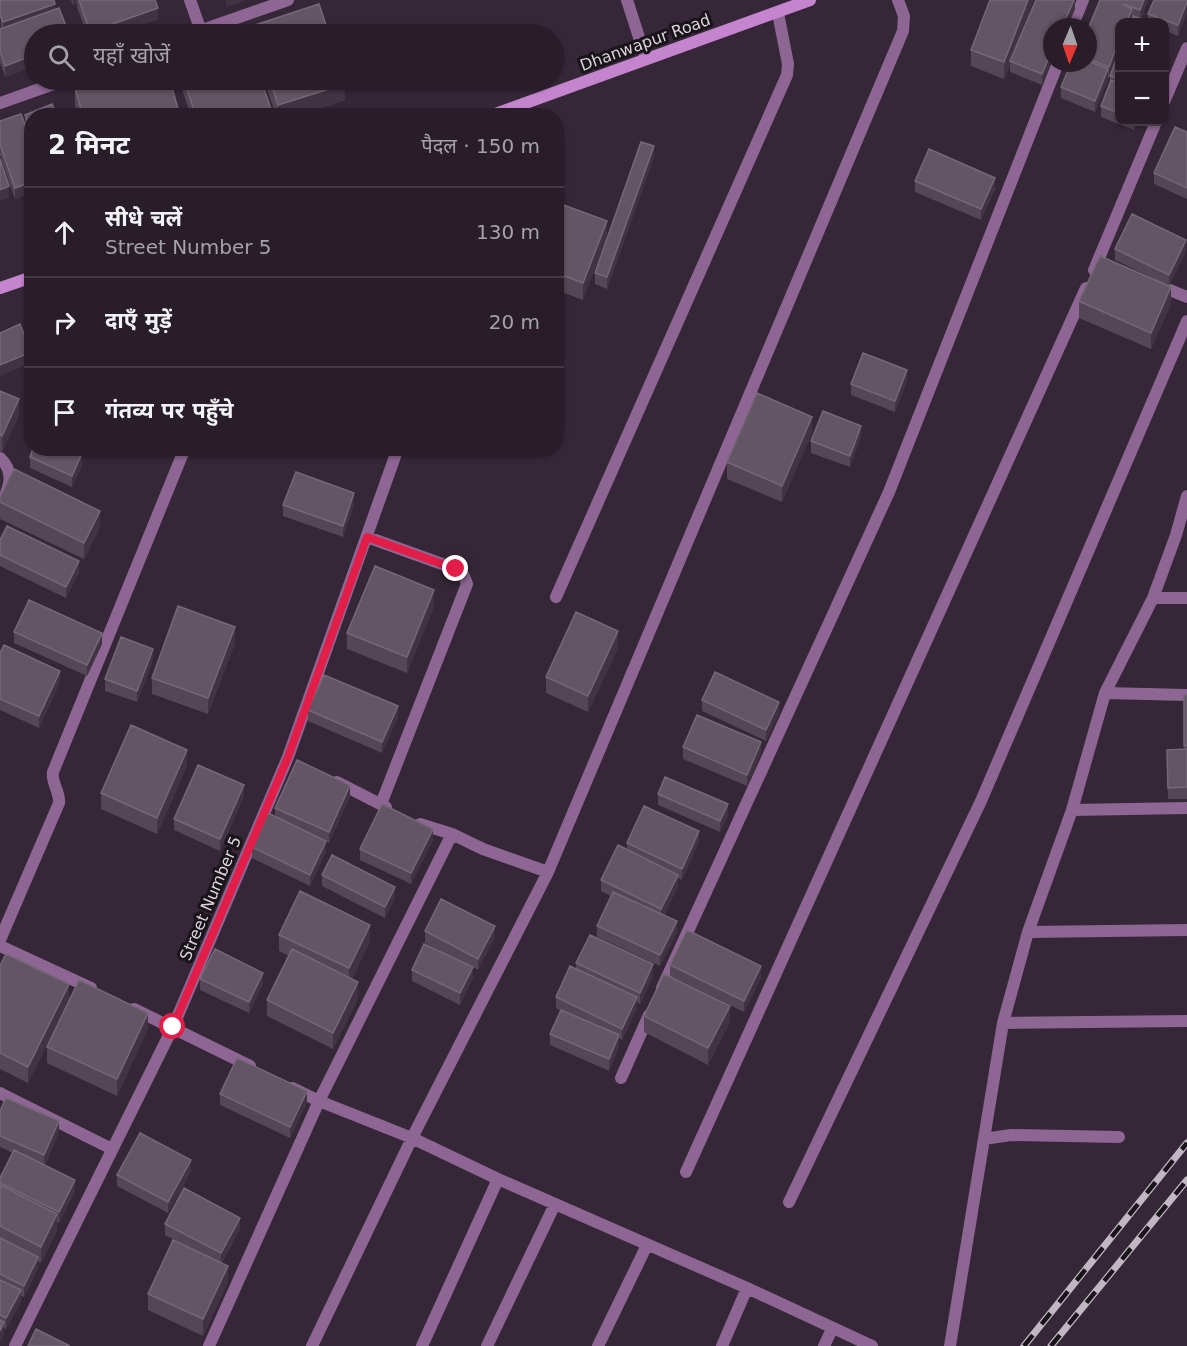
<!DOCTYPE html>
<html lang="hi">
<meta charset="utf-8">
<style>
:root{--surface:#281d29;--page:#342a35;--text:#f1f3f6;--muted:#a5a2a8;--line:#443b46}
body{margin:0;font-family:"DejaVu Sans","Noto Sans Devanagari",sans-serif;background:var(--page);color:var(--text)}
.controls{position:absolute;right:18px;top:18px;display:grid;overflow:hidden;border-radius:12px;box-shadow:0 2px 4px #0004}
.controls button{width:54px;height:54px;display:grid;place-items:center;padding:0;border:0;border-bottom:2px solid var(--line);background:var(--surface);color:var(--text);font:30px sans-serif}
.compass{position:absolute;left:1043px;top:18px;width:54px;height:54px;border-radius:50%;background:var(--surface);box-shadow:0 2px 4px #0004;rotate:182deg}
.stop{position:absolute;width:18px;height:18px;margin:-14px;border:4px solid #e11d48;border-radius:50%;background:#fff}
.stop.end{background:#e11d48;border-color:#fff;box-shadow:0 2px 6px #0008}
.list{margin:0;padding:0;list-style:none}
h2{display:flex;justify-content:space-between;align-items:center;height:78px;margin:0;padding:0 24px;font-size:26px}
h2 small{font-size:20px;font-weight:400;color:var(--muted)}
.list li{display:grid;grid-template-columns:39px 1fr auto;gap:18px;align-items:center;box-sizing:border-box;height:90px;padding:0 24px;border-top:2px solid var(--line)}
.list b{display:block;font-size:22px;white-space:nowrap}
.list p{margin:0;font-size:20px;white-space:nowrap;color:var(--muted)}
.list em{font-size:20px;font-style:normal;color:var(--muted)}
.icon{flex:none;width:33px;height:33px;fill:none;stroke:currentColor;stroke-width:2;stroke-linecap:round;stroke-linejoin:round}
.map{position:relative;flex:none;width:1187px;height:1346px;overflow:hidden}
.search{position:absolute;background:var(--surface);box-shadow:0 2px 4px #0004;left:24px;top:24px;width:540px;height:66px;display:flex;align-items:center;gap:15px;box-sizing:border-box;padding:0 21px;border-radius:33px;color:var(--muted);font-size:22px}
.panel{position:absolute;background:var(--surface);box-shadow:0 2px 4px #0004;left:24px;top:108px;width:540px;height:348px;border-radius:24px}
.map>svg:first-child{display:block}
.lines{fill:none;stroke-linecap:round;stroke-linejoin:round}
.street{stroke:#8e6693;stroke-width:12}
.secondary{stroke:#c584ce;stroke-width:12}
.rail-casing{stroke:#c0b7c2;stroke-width:7}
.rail{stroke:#19131a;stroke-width:4.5;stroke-dasharray:14;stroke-linecap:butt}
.wall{fill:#534655}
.shaded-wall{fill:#413343}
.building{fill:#625564;stroke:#756876;stroke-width:1.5}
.route{stroke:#e11d48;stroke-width:8}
.labels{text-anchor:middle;stroke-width:6;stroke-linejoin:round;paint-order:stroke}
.street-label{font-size:16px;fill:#dbd2dc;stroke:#19131a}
</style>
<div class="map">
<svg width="1187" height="1346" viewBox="0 0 1187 1346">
<rect width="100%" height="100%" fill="#352737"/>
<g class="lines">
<path class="street" d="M190,0L201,31
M627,0L646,59
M1072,27L1083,0
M191,34L288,0
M1164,102L1187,48
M0,103L65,80
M1094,270L1156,122
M1157,285L1187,297
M0,458C16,473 9,489 0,506
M367,537L456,569L464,576L467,584L381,804
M556,597L787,75L788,64L778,13
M1153,598H1187
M1105,693L1187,695
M337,782L386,807
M1072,810L1187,808
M420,824L452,834L483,849L548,872
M1028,932L1187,930
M0,940L59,803C60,791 51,783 53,772L185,448
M0,946L91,988
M662,988L889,492L1058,63
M134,1009L250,1066
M1003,1023L1187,1021
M621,1078L649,1015
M292,1088L319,1101L412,1138L498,1179L747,1288L872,1346
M0,1093L112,1149
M984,1139L1011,1135L1119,1137
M686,1172L1086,288
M789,1202L981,801L1187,321
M15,1346L173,1027L288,757L398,448
M209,1346L319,1101L452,834
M312,1346L412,1138L548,872L903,31L904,16L898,0
M422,1346L498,1179
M487,1346L555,1204
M598,1346L647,1245
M722,1346L747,1288
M824,1346L832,1329
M950,1346L1003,1023L1028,932L1072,810L1105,693L1153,598L1176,535L1187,496"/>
<path class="secondary" d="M490,116L810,0
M0,288L32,277"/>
<defs>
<path id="rail" d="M1024,1346L1187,1143
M1051,1346L1187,1180"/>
</defs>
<use href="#rail" class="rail-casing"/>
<use href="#rail" class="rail"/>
</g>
<path class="wall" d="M0,0L34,34V66L5,77L0,62V29H1Z
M71,0H155L158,19L113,34H87L77,7V3L73,5Z
M1075,0V9L1067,27H1052L1042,85L1010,72V64L1004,79L971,66V50L1020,37Z
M1100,0H1148L1141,19L1148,22V14L1187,0L1178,36L1166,31V40L1164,43V22H1119L1109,78H1108L1095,112L1061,98V87L1088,63V29Z
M1119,52V122H1137L1134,130L1101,117V106L1110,83V76Z
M179,80H261L271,116H191Z
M264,80H343L345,100L297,116H276Z
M75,88L180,116H78L75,105Z
M25,115L32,116V193L15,199L0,155V121L25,124Z
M1187,132V199L1154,184V173Z
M654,157L607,289L595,284V273Z
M915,181L995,189L981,220L915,192Z
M556,206L607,221L583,300L556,290Z
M1115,249L1186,251L1169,286L1115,260Z
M1079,301L1171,304L1151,349L1079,318Z
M907,381L895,412L851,395V384Z
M0,391L19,415L2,452L0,451Z
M812,433L782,502L727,479V462Z
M861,437L850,467L811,453V441Z
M30,457L82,465L72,487L30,468Z
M0,497L100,527L84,559L0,519Z
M354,504L343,537L283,516V505Z
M0,540L79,572L66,598L0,566Z
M434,606L407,673L347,649V633Z
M14,632L102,644L87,676L14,643Z
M235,643L208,714L152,694V678Z
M618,648L588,712L546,693V677Z
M0,653L60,682L39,728L0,710Z
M153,660L137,702L105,691V679Z
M1184,695H1187V799H1168L1167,761L1184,749Z
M702,700L779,713L766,741L702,711Z
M308,710L398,717L382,753L308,721Z
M683,747L761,753L747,786L683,759Z
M187,766L157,834L101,809V793Z
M658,794L728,816L720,832L658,805Z
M244,796L220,851L174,830V819Z
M350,796L329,843L326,842V852L310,886L252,858V847L275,816V808Z
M433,840L411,884L360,860V849Z
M699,842L682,880L678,878V886L664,915L677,932L660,966L597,937V926L611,896L601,891V880L627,849V843Z
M322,875L395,898L385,918L322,886Z
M425,931L495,937L478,970L473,967V978L460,1005L412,981V970L462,962L425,943Z
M279,935L370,941L352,979L358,999L333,1049L267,1016V1000L289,956L279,951Z
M576,963L653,976L640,1004L637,1002V1008L622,1040L619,1038V1046L609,1071L550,1045V1034L561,1011L556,1008V997L576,968Z
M670,965L761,977L744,1012L670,976Z
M0,966L69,1000L28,1083L0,1069Z
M200,979L263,984L249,1013L200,990Z
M644,1016L730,1022L708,1065L644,1032Z
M148,1029L117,1096L47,1063V1047Z
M220,1094L307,1102L290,1138L220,1105Z
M0,1111L59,1132L45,1165L75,1191L59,1223L57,1222V1230L41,1263L38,1262V1268L24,1297L21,1296V1302L6,1329L4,1328V1334L0,1342V1178L13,1153L0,1147Z
M191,1171L168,1213L117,1186V1175Z
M165,1224L240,1229L222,1263L228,1282L203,1336L148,1310V1294L202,1254L165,1235Z"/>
<path class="shaded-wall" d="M73,0H77V3L73,5Z
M226,0H247L226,7Z
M1028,0H1034L1011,61H1010V64L1004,79V62Z
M1074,0H1075V9L1067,27H1062Z
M1144,0H1148L1140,21V10Z
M1187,2V14L1178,36V25Z
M55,4V15L3,33V22Z
M158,8V19L113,34H90V32Z
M1132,9V20L1131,22H1127Z
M1166,28V40L1164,43V32Z
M1119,40V52L1109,78V67Z
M1052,50V61L1042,85V74Z
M34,55V66L5,77V66Z
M1108,69V80L1095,112V101Z
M345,84V100L297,116H278V105Z
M271,109V116H250Z
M1134,122H1137L1134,130Z
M654,146V157L607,289V277Z
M995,178V189L981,220V209Z
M32,182V193L15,199V188Z
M9,186V198L0,201V190Z
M607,221V238L583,300V283Z
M1186,240V251L1169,286V275Z
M1171,287V304L1151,349V333Z
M31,352V363L0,376V365Z
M907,370V381L895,412V401Z
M19,399V415L2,452V436Z
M812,417V433L782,502V486Z
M861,426V437L850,467V456Z
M82,453V465L72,487V476Z
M354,493V504L343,537V526Z
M100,511V527L84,559V543Z
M79,561V572L66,598V587Z
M434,590V606L407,673V657Z
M235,627V643L208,714V698Z
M618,631V648L588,712V696Z
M102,633V644L87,676V665Z
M153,649V660L137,702V691Z
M60,671V682L39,728V716Z
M779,702V713L766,741V730Z
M398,706V717L382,753V742Z
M761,742V753L747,786V775Z
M187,750V766L157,834V818Z
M244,785V796L220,851V839Z
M350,785V796L329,843V832Z
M728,804V816L720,832V821Z
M433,829V840L411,884V873Z
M699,831V842L682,880V869Z
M326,841V852L310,886V875Z
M678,875V886L661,920V909Z
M395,887V898L385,918V907Z
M677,921V932L660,966V955Z
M370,925V941L349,985V968Z
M495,926V937L478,970V959Z
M653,964V976L640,1004V993Z
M761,966V977L744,1012V1001Z
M473,967V978L460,1005V993Z
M263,973V984L249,1013V1002Z
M358,982V999L333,1049V1033Z
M69,984V1000L28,1083V1067Z
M637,997V1008L622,1040V1029Z
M730,1006V1022L708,1065V1048Z
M148,1013V1029L117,1096V1079Z
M619,1035V1046L609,1071V1059Z
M307,1091V1102L290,1138V1127Z
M59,1121V1132L44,1166V1155Z
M191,1160V1171L168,1213V1202Z
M75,1180V1191L59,1223V1212Z
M57,1214V1230L41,1263V1247Z
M240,1218V1229L221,1264V1253Z
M38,1257V1268L24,1297V1286Z
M228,1266V1282L203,1336V1319Z
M21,1290V1302L6,1329V1318Z
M4,1322V1334L0,1342V1331Z"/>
<path class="building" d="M0,0H54L55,4L3,22L0,15Z
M79,0H155L158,8L90,32Z
M990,0H1028L1004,62L971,50Z
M1036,0H1074L1062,27H1052V50L1042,74L1010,61Z
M1100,0H1144L1140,10L1123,4L1132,9L1127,22H1119V40L1109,67L1088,59V29Z
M1154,0H1187V2L1178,25L1148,14Z
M319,4L329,34H255L252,26Z
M59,8L69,34H34V55L5,66L0,51V29Z
M1133,16L1150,22H1131Z
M244,29L246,34H229Z
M1119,52V79L1110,76Z
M1088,61L1108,69L1095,101L1061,87L1071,63H1088Z
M104,80H170L180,116H83L75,88Z
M184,80H261L271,109L250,116H196Z
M270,80H343L345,84L278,105Z
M1111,80L1119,83V113L1101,106Z
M52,104L57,116H32V132L25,115Z
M21,114L32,143V182L15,188L0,144V121Z
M1175,127L1187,132V188L1154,173Z
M641,142L654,146L607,277L595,273Z
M929,149L995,178L981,209L915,181Z
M0,159L9,186L0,190Z
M558,203L607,221L583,283L556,273V206Z
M1132,214L1186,240L1169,275L1115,249Z
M1100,256L1171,287L1151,333L1079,301Z
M20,324L31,352L0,365V333Z
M863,353L907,370L895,401L851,384Z
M0,391L19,399L2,436L0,435Z
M757,393L812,417L782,486L727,462Z
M823,411L861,426L850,456L811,441Z
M33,448H70L82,453L72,476L30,457Z
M14,469L100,511L84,543L0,502V497Z
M296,472L354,493L343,526L283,505Z
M7,526L79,561L66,587L0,555V540Z
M375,566L434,590L407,657L347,633Z
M29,600L102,633L87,665L14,632Z
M178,606L235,627L208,698L152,678Z
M576,612L618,631L588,696L546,677Z
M121,637L153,649L137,691L105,679Z
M4,645L60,671L39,716L0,699V653Z
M715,672L779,702L766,730L702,700Z
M324,675L398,706L382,742L308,710Z
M1184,695H1187V746H1184Z
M697,715L761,742L747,775L683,747Z
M131,725L187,750L157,818L101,793Z
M1187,749V787L1168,788L1167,750Z
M297,760L350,785L329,832L275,808Z
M198,765L244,785L220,839L174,819Z
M665,777L728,804L720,821L658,794Z
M382,804L433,829L411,873L360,849Z
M644,806L699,831L682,869L627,843Z
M268,813L326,841L310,875L252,847Z
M618,845L678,875L661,909L601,880Z
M332,855L395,887L385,907L322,875Z
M300,891L370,925L349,968L279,935Z
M613,892L677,921L660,955L597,926Z
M441,899L495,926L478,959L425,931Z
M687,930L761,966L744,1001L670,965Z
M590,935L653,964L640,993L576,963Z
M424,944L473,967L460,993L412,970Z
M215,949L263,973L249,1002L200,979Z
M292,949L358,982L333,1033L267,1000Z
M6,954L69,984L28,1067L0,1053V966Z
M570,966L637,997L622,1029L556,997Z
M664,974L730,1006L708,1048L644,1016Z
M79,980L148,1013L117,1079L47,1047Z
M561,1010L619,1035L609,1059L550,1034Z
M237,1058L307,1091L290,1127L220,1094Z
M6,1098L59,1121L44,1155L0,1136V1111Z
M140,1133L191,1160L168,1202L117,1175Z
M14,1150L75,1180L59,1212L0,1183V1178Z
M0,1185L57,1214L41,1247L0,1226Z
M184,1188L240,1218L221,1253L165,1224Z
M0,1238L38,1257L24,1286L0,1274Z
M173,1240L228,1266L203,1319L148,1294Z
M0,1280L21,1290L6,1318L0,1315Z
M0,1320L4,1322L0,1331Z
M36,1329L70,1346H28Z"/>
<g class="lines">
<path class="route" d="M173,1027L288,757L367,537L456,569"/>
</g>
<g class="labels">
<g class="street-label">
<text transform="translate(645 42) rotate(-20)" y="6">Dhanwapur Road</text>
<text transform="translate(210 898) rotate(-67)" y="6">Street Number 5</text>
</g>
</g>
</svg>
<div class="controls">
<button>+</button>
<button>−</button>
</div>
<svg class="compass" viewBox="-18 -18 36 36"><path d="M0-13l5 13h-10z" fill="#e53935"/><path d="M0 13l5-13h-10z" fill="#a5a2a8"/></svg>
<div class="stop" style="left:173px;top:1027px"></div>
<div class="stop end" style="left:456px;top:569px"></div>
<div class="search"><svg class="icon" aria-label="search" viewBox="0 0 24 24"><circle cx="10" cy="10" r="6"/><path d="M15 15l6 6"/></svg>यहाँ खोजें</div>
<section class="panel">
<h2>2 मिनट<small>पैदल · 150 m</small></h2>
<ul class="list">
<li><svg class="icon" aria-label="ahead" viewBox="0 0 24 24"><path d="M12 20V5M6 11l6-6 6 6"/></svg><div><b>सीधे चलें</b><p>Street Number 5</p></div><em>130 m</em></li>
<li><svg class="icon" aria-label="right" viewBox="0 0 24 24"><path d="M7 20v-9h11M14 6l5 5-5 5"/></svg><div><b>दाएँ मुड़ें</b></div><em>20 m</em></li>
<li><svg class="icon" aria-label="arrive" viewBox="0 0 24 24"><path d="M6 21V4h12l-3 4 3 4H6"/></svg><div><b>गंतव्य पर पहुँचे</b></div></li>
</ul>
</section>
</div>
